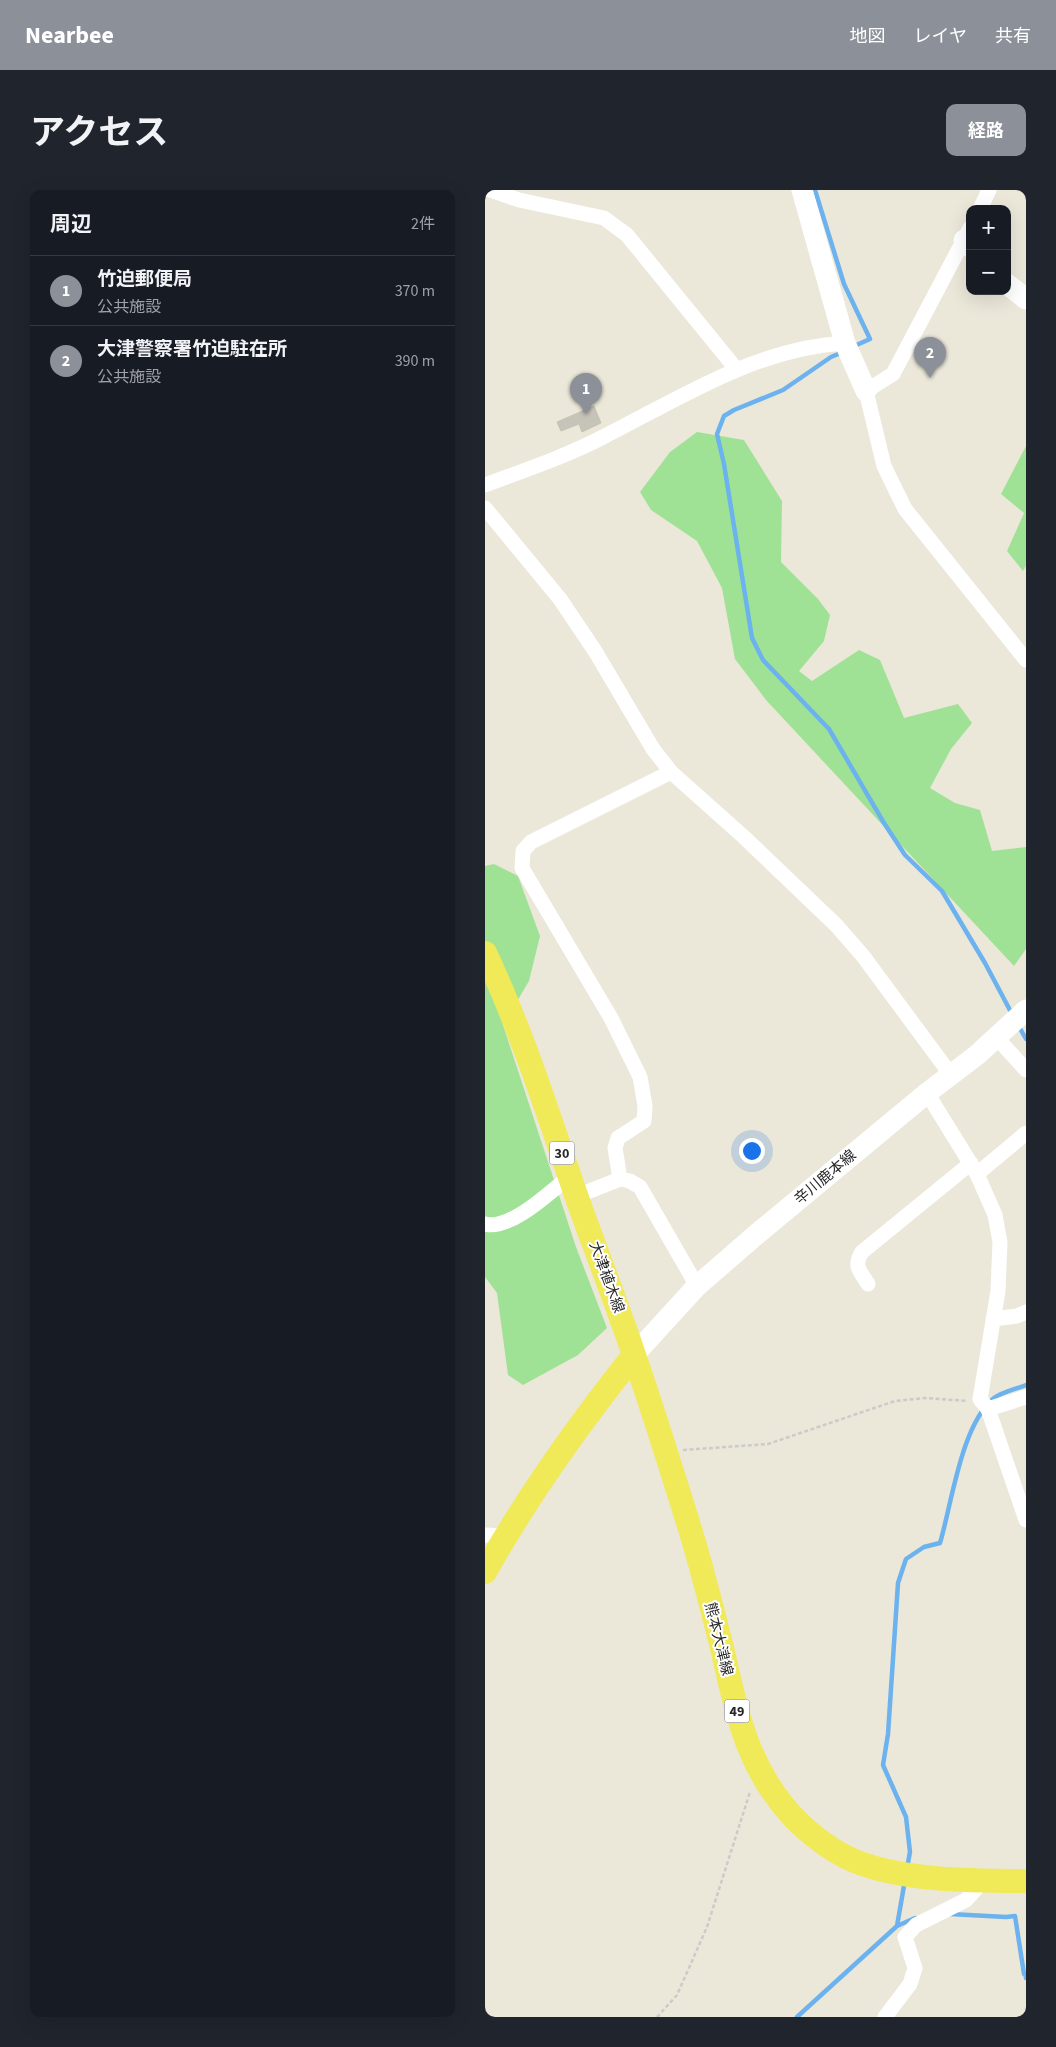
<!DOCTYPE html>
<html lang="ja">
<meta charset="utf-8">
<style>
:root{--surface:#171b24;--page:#20242c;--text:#f1f3f6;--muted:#9ea1a6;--line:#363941;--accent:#8c9099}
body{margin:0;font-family:"Source Sans 3","Noto Sans JP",sans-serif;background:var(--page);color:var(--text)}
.controls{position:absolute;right:15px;top:15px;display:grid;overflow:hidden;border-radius:10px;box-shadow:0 5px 20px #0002}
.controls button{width:45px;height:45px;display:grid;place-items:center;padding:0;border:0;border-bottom:1px solid var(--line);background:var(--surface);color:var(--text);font:25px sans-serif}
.you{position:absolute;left:266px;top:960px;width:18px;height:18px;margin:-12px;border:4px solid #fff;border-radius:50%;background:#1a73e8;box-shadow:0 0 0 8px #1a73e833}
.badge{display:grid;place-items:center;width:32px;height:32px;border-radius:50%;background:var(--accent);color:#fff;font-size:16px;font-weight:700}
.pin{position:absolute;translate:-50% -41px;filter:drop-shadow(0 1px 2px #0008)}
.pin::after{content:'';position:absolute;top:26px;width:18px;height:15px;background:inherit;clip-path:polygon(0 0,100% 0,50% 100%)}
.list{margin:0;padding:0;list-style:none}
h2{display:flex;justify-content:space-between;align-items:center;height:65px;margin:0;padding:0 20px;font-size:21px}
h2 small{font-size:16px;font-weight:400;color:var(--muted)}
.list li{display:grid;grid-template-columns:32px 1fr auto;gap:15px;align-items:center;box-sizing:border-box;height:70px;padding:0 20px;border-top:1px solid var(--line)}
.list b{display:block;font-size:19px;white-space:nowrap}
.list p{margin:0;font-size:16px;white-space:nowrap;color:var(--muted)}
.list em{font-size:16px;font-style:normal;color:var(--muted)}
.map{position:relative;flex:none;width:541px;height:1827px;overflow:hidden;border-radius:10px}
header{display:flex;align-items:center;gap:30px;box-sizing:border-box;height:70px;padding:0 25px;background:var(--accent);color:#fff}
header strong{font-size:24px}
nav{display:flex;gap:28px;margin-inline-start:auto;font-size:18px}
.intro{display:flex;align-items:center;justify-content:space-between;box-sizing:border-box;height:120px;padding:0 30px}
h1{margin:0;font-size:35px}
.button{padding:12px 22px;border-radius:10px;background:var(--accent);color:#fff;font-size:18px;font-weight:700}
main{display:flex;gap:30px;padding:0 30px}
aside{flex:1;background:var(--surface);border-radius:10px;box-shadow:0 5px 20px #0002}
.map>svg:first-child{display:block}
.green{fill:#a0e295}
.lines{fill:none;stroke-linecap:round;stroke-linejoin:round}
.stream{stroke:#6bb2ee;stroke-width:4.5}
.building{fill:#c6c3b9;stroke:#c6c3b3}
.path{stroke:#cbcbcb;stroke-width:2.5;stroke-dasharray:4 2.5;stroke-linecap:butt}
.street{stroke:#fff;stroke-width:15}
.secondary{stroke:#fff;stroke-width:21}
.primary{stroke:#f0ea59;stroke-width:24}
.labels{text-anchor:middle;stroke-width:4;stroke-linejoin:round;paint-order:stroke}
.shield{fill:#fff;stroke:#686868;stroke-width:1}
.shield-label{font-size:14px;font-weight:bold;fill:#282828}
.street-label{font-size:15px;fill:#282828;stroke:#fff}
</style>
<header>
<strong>Nearbee</strong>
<nav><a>地図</a><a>レイヤ</a><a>共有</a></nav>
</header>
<div class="intro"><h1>アクセス</h1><a class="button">経路</a></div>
<main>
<aside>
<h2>周辺<small>2件</small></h2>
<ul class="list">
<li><span class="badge">1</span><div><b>竹迫郵便局</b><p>公共施設</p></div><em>370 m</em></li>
<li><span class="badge">2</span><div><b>大津警察署竹迫駐在所</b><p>公共施設</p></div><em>390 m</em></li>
</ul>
</aside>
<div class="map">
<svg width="541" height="1827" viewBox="0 0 541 1827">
<rect width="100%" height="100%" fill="#ebe7d9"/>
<path class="green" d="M212,242L259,250L297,311L296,372L333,409L345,425L339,451L314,481L327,491L374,460L395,470L419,528L473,514L487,533L466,559L445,598L470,613L495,620L507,661L541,657V759L529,776L281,510L250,469L237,398L212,351L166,320L155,302L185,262Z
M541,256V376L538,381L522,361L539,323L516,304Z
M9,674L33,686L55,746L44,791L18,835L91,1057L122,1138L93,1165L38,1195L23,1185L12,1103L0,1087V676Z"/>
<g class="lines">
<path class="stream" d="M330,0L359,94L385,149L367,157
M358,162L346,167L298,200L249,220L239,226L232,244L239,274L267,448L278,470L344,539L399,633L420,665L457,701L500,773L527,824
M533,835L541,849
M422,1678L425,1662L421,1627L398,1575L403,1544L413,1393L421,1369L439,1357L455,1353C467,1313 476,1235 509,1208C517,1202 531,1199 541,1195
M465,1724L521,1727L530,1726L539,1784L540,1783L541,1788
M412,1736L420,1690
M312,1827L412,1736L430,1728"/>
</g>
<path class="building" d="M109,216L116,233L97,242L94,234L76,241L72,232Z"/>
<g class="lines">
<path class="path" d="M198,1260L283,1254L410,1211L440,1208L483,1211
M172,1827L192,1805L222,1737L265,1602"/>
<path class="street" d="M5,0L34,10L119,28L142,45L252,180
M495,19L504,0
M485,38L408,184L381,201L399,276L420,319L541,470
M0,295C40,280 82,266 120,246C197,207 272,158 360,153
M0,318L75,409L110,461L168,559L186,582L260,648L351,735L378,766L466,885
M511,847L541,880
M442,903L492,984L510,1025L515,1052L513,1101L495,1209L503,1219L541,1330
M492,984L541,943
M135,989L130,958L133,948L159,931L160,916L155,887L126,828L37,678L38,661L46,652L186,582
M92,1006L135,989L145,991L155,997L212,1096
M0,1034C25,1041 66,1001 85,986
M383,1094C375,1081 368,1076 377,1062L486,973
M508,1129L532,1126L541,1122
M503,1219L541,1207
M0,1345L20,1346
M400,1827L425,1794L430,1778L420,1747L431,1735L481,1710L498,1691"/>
<path class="secondary" d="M317,0L360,153L381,201
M479,50L485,57
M522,94L541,109
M149,1165L212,1096L272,1044L442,903L492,865L541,820"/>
<path class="primary" d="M0,763C37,841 63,924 91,1005C110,1059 131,1111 149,1165C169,1223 187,1281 205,1339C217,1378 227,1418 237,1458C252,1523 262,1579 310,1629C324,1643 343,1658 361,1667C408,1691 489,1691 541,1691
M0,1382C43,1305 94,1234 149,1165"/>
</g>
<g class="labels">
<g class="shield">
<rect x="64.5" y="951.5" width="25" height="23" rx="4"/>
<rect x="239.5" y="1509.5" width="25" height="23" rx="4"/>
</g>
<g class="shield-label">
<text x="77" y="968">30</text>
<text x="252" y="1526">49</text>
</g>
<g class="street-label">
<text transform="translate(340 987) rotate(-40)" y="5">辛川鹿本線</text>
<text transform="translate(122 1087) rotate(70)" y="5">大津植木線</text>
<text transform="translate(234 1449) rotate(76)" y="5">熊本大津線</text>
</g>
</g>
</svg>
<div class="controls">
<button>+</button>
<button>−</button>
</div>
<div class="you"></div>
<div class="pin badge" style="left:101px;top:224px">1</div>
<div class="pin badge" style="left:445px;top:188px">2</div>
</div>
</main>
